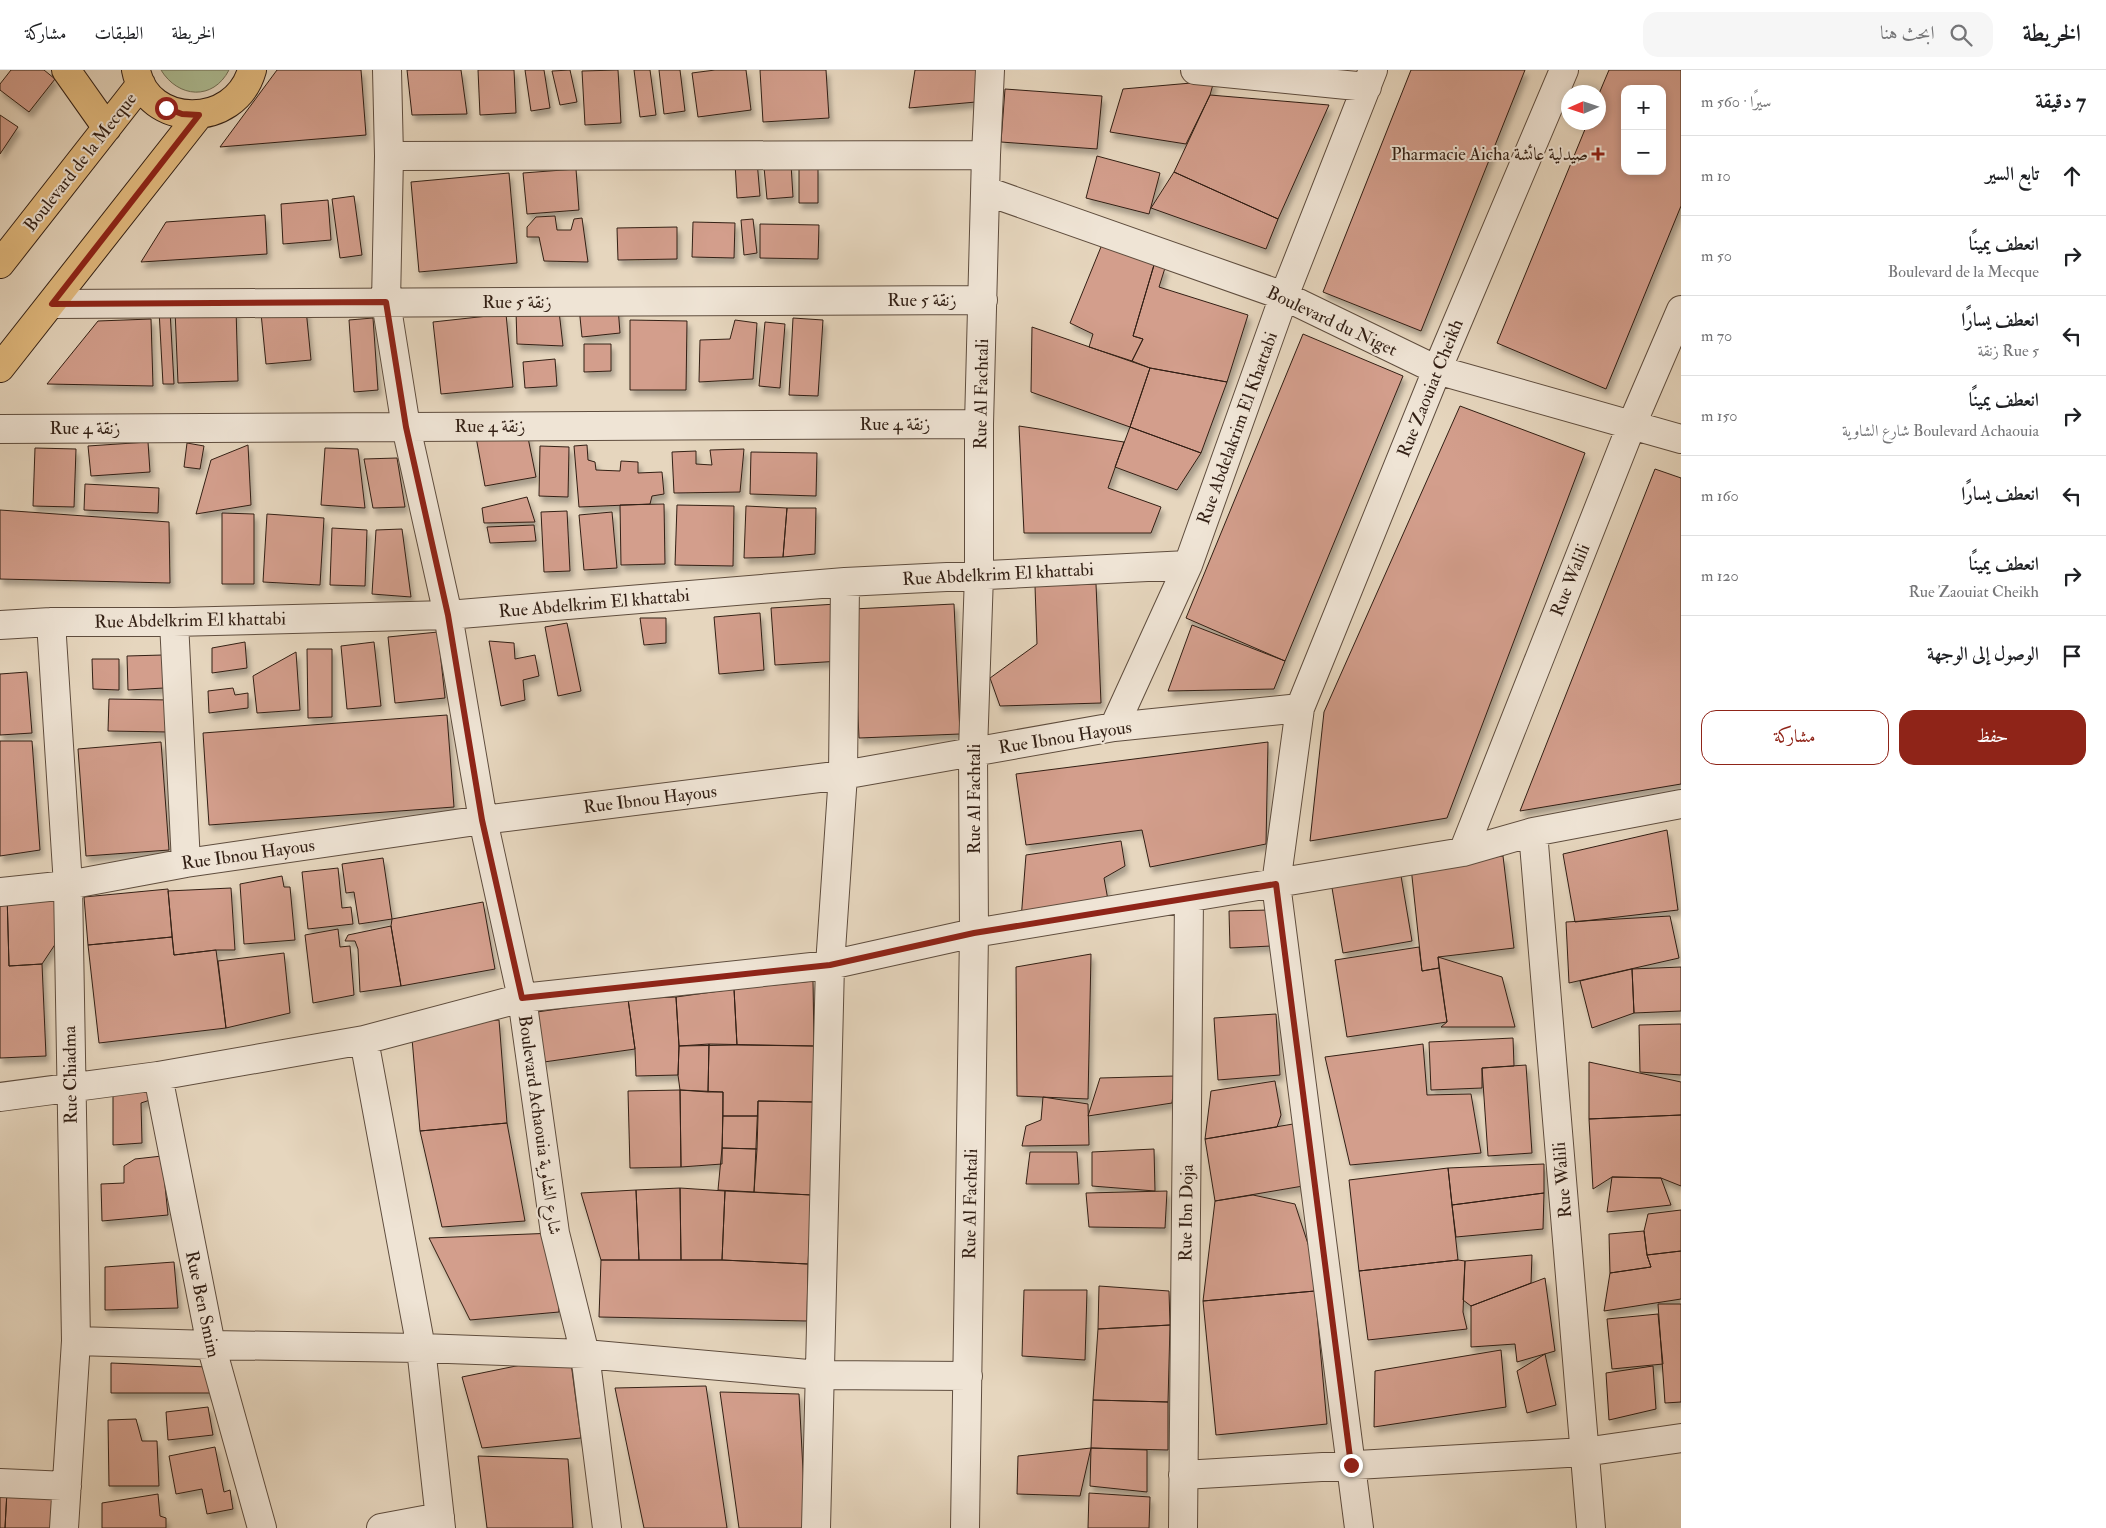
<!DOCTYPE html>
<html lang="ar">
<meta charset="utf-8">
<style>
:root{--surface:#fff;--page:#f6f6f6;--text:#202124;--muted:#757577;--line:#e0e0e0;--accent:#8f2418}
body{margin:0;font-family:"IM FELL Double Pica",Amiri,serif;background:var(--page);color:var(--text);direction:rtl}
.controls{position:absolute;right:15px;top:15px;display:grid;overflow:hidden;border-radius:10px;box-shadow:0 2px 8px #0003}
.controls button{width:45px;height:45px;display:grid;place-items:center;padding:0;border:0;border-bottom:1px solid var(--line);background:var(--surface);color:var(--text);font:25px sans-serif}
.compass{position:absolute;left:1561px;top:15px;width:45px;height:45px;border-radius:50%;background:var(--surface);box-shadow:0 2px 8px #0003;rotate:267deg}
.stop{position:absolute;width:15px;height:15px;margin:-11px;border:4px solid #8f2418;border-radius:50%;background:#fff}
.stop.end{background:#8f2418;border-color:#fff;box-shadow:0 1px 5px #0008}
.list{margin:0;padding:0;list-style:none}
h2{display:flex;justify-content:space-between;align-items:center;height:65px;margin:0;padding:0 20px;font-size:21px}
h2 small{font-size:16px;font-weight:400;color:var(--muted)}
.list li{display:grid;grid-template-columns:32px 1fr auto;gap:15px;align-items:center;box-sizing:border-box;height:80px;padding:0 20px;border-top:1px solid var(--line)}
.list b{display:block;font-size:19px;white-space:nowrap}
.list p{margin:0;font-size:16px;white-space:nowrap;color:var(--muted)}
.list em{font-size:16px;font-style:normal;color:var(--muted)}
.actions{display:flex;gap:10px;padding:15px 20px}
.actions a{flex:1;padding:11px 0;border:1px solid var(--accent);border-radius:15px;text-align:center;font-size:18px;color:var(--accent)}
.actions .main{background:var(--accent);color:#fff}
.icon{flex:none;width:28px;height:28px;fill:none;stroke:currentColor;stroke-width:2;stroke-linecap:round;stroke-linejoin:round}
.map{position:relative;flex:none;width:1681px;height:1458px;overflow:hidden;direction:ltr}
header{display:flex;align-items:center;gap:30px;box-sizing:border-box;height:70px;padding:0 25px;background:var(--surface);border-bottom:1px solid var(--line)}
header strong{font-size:24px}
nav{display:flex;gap:28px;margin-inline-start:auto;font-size:18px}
.search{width:350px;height:45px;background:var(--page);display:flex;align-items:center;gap:12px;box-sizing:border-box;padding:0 18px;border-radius:15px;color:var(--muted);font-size:19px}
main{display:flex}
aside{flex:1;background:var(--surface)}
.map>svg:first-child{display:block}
.green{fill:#aebf96;stroke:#706f55}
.building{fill:#d39e8c;stroke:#321f14;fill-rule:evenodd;filter:url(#shadow)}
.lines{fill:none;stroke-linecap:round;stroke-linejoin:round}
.street-casing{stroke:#5f4d3e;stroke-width:30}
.primary-casing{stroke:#321f14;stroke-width:30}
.street{stroke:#efe4d5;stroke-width:28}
.primary{stroke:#e3bb7f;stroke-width:28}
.route{stroke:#8f2418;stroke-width:6}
.poi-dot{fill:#8f2418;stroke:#efe4d5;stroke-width:2}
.labels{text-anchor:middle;stroke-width:4;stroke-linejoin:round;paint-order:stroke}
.poi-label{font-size:18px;fill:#321f14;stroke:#efe4d5;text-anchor:end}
.street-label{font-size:18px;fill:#321f14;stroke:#efe4d5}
</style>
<header>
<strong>الخريطة</strong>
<div class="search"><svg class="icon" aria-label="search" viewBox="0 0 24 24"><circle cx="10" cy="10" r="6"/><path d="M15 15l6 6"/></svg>ابحث هنا</div>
<nav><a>الخريطة</a><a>الطبقات</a><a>مشاركة</a></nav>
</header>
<main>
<aside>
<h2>7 دقيقة<small>سيرًا · 560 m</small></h2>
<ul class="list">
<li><svg class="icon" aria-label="ahead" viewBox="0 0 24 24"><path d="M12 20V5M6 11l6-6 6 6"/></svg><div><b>تابع السير</b></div><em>10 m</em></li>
<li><svg class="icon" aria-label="right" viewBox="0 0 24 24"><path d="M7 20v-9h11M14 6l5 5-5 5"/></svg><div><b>انعطف يمينًا</b><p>Boulevard de la Mecque</p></div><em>50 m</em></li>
<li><svg class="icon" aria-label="left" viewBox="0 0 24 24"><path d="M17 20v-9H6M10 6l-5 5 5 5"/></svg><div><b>انعطف يسارًا</b><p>Rue 5 زنقة</p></div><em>70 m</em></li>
<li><svg class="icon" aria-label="right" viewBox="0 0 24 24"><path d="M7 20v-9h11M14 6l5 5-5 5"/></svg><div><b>انعطف يمينًا</b><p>Boulevard Achaouia شارع الشاوية</p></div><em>150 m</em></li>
<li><svg class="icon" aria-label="left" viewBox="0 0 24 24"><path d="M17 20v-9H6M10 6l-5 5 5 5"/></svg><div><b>انعطف يسارًا</b></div><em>160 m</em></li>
<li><svg class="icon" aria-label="right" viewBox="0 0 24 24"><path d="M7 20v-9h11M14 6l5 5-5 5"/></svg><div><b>انعطف يمينًا</b><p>Rue Zaouiat Cheikh</p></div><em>120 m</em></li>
<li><svg class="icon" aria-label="arrive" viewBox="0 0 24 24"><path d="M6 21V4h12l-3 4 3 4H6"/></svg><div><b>الوصول إلى الوجهة</b></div></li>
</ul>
<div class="actions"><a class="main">حفظ</a><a>مشاركة</a></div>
</aside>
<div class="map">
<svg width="1681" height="1458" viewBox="0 0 1681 1458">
<defs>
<filter id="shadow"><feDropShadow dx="3" dy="5.5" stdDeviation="2.5" flood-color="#0004"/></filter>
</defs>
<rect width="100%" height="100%" fill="#e6d6be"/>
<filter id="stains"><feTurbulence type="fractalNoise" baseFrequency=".004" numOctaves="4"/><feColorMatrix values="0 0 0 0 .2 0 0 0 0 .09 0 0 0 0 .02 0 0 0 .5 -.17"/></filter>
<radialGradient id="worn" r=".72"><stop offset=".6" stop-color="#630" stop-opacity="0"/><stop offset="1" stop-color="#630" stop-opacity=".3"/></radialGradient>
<path class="green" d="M161,0H229C213,31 178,28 161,0Z"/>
<path class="building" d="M11,0H44L55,9L29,42L0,20V14Z
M277,0H361L366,65L220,77Z
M407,0H461L467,44L412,45Z
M478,0H514L516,43L480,45Z
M525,0H544L550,38L531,41Z
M570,0L577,32L560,35L552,1Z
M618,0L621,53L585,55L582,1Z
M634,0H650L656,45L640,47Z
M659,0H680L685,41L664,44Z
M715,0H746L751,40L698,47L692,3Z
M760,0H826L829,48L763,52Z
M915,0H978L976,32L909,38Z
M1411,0H1525L1421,261L1323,222Z
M1609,0H1681V136L1606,319L1497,273L1588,52H1598V26ZM1625,19H1662V101H1625Z
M1214,11L1210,25L1186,74L1110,62L1123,19Z
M1005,19L1102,26L1097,79L1001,72Z
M1210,25L1329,35L1278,149L1174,102Z
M0,45L18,57L0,84Z
M1097,86L1160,103L1149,144L1086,128Z
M757,91L760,126L737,128L735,93Z
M791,94L793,127L767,129L764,97Z
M799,96L818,97V133H799Z
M576,99L579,140L527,144L523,103Z
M1174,102L1278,149L1266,179L1151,138Z
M509,103L517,193L419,202L411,112Z
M354,126L362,185L340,188L332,129Z
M328,130L331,170L283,174L281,134Z
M265,145L267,184L141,192L166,152Z
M555,146L557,160H571L574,149L582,148L588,192L544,191L539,167H527V157L536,147Z
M753,149L757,183L744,185L741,150Z
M693,152L735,153L734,188L692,187Z
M760,154L819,155L818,189L760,188Z
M677,157V189L618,190L617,158Z
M1103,172L1154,195L1133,266L1143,269L1132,291L1089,277L1093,264L1070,253Z
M1154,195L1165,198L1159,217L1248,245L1227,312L1150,298L1132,291L1143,269L1133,266Z
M617,224L620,263L582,267L578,227Z
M305,229L311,290L266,294L260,233Z
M236,238L238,311L178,313L175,240Z
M159,240H170L174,314H163Z
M516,241H559L563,276L517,274Z
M506,244L513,317L441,324L433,252Z
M373,248L378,320L354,322L349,250Z
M793,248L823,250L818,326L789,325Z
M151,249L153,316L47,314L98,251Z
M630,250L687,251L686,320H630Z
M735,250L757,253L753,309L699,312L700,270L730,269Z
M765,252L785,254L780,318L759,316Z
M1032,257L1150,298L1130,357L1031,322Z
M1303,264L1403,306L1285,591L1186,548Z
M584,274H611V301L584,302Z
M555,289L557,316L525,318L523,292Z
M1150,298L1227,312L1201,383L1130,357Z
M1460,336L1585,383L1447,748L1310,771L1324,642Z
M1019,356L1124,372L1108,418L1161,437L1151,463H1024Z
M1130,357L1201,383L1177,420L1115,397Z
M526,358L536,407L485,416L476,367Z
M148,372L150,402L91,406L88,376Z
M187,373L204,376L200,399L184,397Z
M248,375L251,435L196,444L211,390Z
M587,375L588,390L595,392L596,400L620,401L621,391L638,392V403L662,402L664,424L652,426L650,434L579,437L574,376Z
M540,376L569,377L568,427L539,426Z
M35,378L76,379L74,437L33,436Z
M325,378L358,379L365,438L321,435Z
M744,379L740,422L674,423L672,382L696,381V394L712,395L710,380Z
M751,382L817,383L816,426L750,424Z
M397,388L405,437L373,438L364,389Z
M1655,399L1681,408V714L1520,741Z
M85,414L159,418L158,443L84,440Z
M527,427L535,452L484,453L482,438Z
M664,434L665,494L621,495L620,435Z
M677,435L734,436L733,496L675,495Z
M746,436L787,438L783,487L744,488Z
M787,438H816L815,484L783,487Z
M0,440L169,452L170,513L0,509Z
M567,441L570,501L544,502L541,442Z
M612,442L617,498L584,500L579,445Z
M222,443L254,444V514H222Z
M267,444L324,448L320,515L263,512Z
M534,455L536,471L490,473L487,457Z
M332,458L367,460L365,516L330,515Z
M402,459L411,527L372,524L376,460Z
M1096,514L1101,633L1000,636L990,608L1037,574L1035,516Z
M837,534L841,591L775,595L771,538Z
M954,534L960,664L859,668L853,539Z
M760,543L764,600L719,604L714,547Z
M640,548H666V573L644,575Z
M567,553L581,621L558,626L545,557Z
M1192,555L1285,591L1274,619L1168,621Z
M438,562L445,628L395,633L388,567Z
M489,571L514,573L515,589L535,585L539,606L523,610L525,630L501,636Z
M245,572L247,598L212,603V578Z
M374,572L381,636L347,639L341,576Z
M307,579H332V647L308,648Z
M296,582L300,640L257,643L253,606Z
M163,585L164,618L128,620L127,586Z
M92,589H119V620L93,619Z
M27,602L32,663L0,665V604Z
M233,618L235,625L248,623V638L209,643L208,621Z
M109,629L170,630L169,662L108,661Z
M447,645L454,737L209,755L203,663Z
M0,671H32L40,780L0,786Z
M161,672L169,780L86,786L78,679Z
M1268,672L1266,774L1150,797L1142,760L1026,775L1016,704Z
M1667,760L1678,840L1575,852L1563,784Z
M1121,771L1125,796L1104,808L1108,830L1021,850L1026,785Z
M1503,786L1514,878L1438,887L1439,898L1422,901L1411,797Z
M383,788L392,849L359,854L354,822L346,823L342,794Z
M338,798L342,838L351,837L353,854L308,859L302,802Z
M1400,800L1412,871L1343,883L1331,812Z
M282,806L284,817H290L295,870L244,874L240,814Z
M231,818L235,880H216L174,885L168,821Z
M168,819L172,867L88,875L84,827Z
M61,821L62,864L42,894L9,896L7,823Z
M7,823L9,896L42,894L46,986L0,988V826Z
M483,832L495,899L401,916L391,856L392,849Z
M1269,840L1271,876L1230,878L1229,841Z
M1670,846L1679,888L1569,913L1566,852Z
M391,856L401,916L360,922L358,879L355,871H345L348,865Z
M338,859L340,877L350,876L354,925L313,933L305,865Z
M172,867L174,885L216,880L226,958L99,973L88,875Z
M1419,877L1422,901L1439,898L1447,952L1347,967L1335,890Z
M284,883L290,943L226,958L218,891Z
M1091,884L1088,1029L1017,1026L1016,897Z
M1438,887L1502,907L1515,957H1441L1447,952Z
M1681,897V941L1634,943L1632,899Z
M1632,899L1634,943L1592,958L1580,911Z
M813,911L814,976L737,975L734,919Z
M734,919L737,975L679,976L676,927Z
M676,927L679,976L678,1005L636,1006L635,979L628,929Z
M628,929L635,979L544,992L537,942Z
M1276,944L1280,1005L1218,1010L1214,948Z
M499,950L507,1053L420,1061L411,957Z
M1681,954V1005L1640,1002L1639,955Z
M1513,968L1514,996L1482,998V1018L1431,1020L1429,972Z
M709,974L708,1022L680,1020L678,1005L679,976Z
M709,974L814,976L813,1032L758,1031V1046H723V1022H708Z
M1423,974L1427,1025L1471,1024L1481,1083L1350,1095L1325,987Z
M1589,992L1681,1012V1045L1589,1049Z
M1526,995L1532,1083L1488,1086L1482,998Z
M1175,1006L1172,1033L1088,1046L1100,1008Z
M1275,1011L1281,1045L1277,1057L1205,1069L1211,1021Z
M152,1012L156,1028L141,1033L142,1073L113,1075V1021Z
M680,1020L723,1022L722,1094L681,1097Z
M680,1020L681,1097L630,1098L628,1021Z
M1043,1027L1088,1034L1089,1075L1022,1076L1026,1056L1041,1050Z
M758,1031L813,1032L812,1125L754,1122Z
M1681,1045V1116L1661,1108L1612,1107L1593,1119L1589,1049Z
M723,1046H758L757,1079L722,1078Z
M507,1053L525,1151L442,1157L420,1061Z
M1293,1054L1303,1116L1215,1131L1205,1069Z
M722,1078L757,1079L754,1122L718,1120Z
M1154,1079L1155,1121L1092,1116V1082Z
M1030,1082H1077L1079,1114H1026Z
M162,1086L168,1145L102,1151L101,1114L124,1113V1096L135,1089Z
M1544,1094V1123L1452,1135L1448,1098Z
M1448,1098L1458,1190L1359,1201L1349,1110Z
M1612,1107L1661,1108L1671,1135L1607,1142Z
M680,1118L681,1190H639L636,1120Z
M680,1118L725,1121L722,1190H681Z
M636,1120L639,1190H601L581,1123Z
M725,1121L812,1125L808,1194L722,1190Z
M1167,1121L1165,1158L1089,1157L1086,1123Z
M1544,1123L1543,1159L1456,1167L1452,1135Z
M1253,1125L1295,1134L1309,1177L1315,1221L1203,1231L1215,1131Z
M1681,1140V1181L1647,1185L1644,1161L1648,1144Z
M1644,1161L1647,1185L1651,1197L1610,1203L1609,1164Z
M555,1163L559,1242L470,1250L429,1168Z
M1681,1181V1229L1604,1241L1610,1203L1651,1197L1647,1185Z
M1532,1185L1531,1213L1471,1236L1463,1230L1465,1191Z
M601,1190H722L808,1194L807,1251L599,1247Z
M1458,1190L1465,1191L1463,1242L1467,1259L1368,1270L1359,1201Z
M174,1192L178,1238L105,1240V1197Z
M1545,1208L1555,1281L1517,1292L1515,1274L1471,1277V1236Z
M1099,1216L1169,1221L1170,1255L1098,1259Z
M1024,1220H1087L1085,1290L1022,1286Z
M1315,1221L1327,1354L1216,1365L1203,1231Z
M1658,1234H1681V1332L1665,1333Z
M1658,1244L1663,1294L1612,1299L1607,1249Z
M1170,1255L1168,1332L1093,1330L1098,1259Z
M1501,1280L1506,1337L1374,1357L1375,1301Z
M1545,1284L1556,1335L1527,1343L1517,1301Z
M570,1285L581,1368L482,1378L462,1307Z
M111,1293L208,1297L211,1323H111Z
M1653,1296L1656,1339L1609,1350L1606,1303Z
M706,1316L727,1458H644L615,1318Z
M720,1322L799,1324L806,1458H739Z
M1093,1330L1168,1332V1380L1091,1378Z
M208,1337L213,1365L168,1370L166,1342Z
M136,1349L142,1371H157L159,1416H109L108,1350Z
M215,1377L224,1422L230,1420L233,1439L207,1444L202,1419L176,1424L169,1386Z
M1091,1378L1147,1380V1422L1090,1416Z
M1091,1378L1080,1426L1017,1424L1018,1386Z
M478,1386L568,1389L573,1458H487Z
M0,1421H7L5,1458H0Z
M7,1421L53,1423L51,1458H5Z
M1089,1423L1150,1427L1149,1458H1088Z
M158,1424L160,1446L166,1448V1458H102V1433Z"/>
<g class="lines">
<defs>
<path id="street" d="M387,0L389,86L386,232L406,357L448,545L483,750L522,928L555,1163L585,1284L607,1458
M1195,0L1367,17
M389,86L986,85
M986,121L1284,226L1437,300L1681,369
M52,234L983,230
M0,359L979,354
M51,552L68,815L76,1271L64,1458
M174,552L186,793
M0,555L51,552H174L448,545L845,512L1188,495
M1114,657L1188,495L1284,226L1373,0
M1533,762L1591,1458
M1463,782L1632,354L1681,240
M0,822L68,815L186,793L483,750L843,705L1114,657L1300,638
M364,970L421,1278L441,1458
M158,1006L211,1275L262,1458
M0,1027L158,1006L364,970L522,928L830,895L974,863L1463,782L1533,762L1681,734
M76,1271L211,1275L421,1278L585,1284L819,1305L968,1306
M1183,1405L1584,1382L1681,1368
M0,1413L67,1416
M381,1458L440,1447
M816,1458L830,895L843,705L845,512
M965,1458L974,863L973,681L979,505V354L986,85L990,0
M1183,1458L1189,828
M1359,1458L1276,814L1300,638L1437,300L1564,0"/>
<path id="primary" d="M66,0L107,58
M136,0C147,58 235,60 252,0
M0,194L141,14
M0,298L199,45"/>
</defs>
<use href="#street" class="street-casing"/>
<use href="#primary" class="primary-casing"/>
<use href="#street" class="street"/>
<use href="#primary" class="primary"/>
</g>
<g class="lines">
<path class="route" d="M166,38L182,44L199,45L52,234L386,232L406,357L448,545L482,750L522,928L830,895L974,863L1276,814L1351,1395"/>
</g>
<path class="poi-dot" d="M1595.5 76.5h5v5h5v5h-5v5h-5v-5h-5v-5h5z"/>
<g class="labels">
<g class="poi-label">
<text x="1588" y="90">Pharmacie Aicha صيدلية عائشة</text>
</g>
<g class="street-label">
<text transform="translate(80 92) rotate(-52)" y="6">Boulevard de la Mecque</text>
<text x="922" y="236">Rue 5 زنقة</text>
<text x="517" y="238">Rue 5 زنقة</text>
<text transform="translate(1332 251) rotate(25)" y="6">Boulevard du Niget</text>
<text transform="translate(1430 318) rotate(-68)" y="6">Rue Zaouiat Cheikh</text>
<text transform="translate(981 324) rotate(-89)" y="6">Rue Al Fachtali</text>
<text x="895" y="360">Rue 4 زنقة</text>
<text x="490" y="362">Rue 4 زنقة</text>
<text x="85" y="364">Rue 4 زنقة</text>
<text transform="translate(1237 358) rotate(-70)" y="6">Rue Abdelakrim El Khattabi</text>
<text transform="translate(998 504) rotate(-3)" y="6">Rue Abdelkrim El khattabi</text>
<text transform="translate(1570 510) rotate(-68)" y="6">Rue Walili</text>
<text transform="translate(594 533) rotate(-5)" y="6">Rue Abdelkrim El khattabi</text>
<text transform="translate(190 550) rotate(-1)" y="6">Rue Abdelkrim El khattabi</text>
<text transform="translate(1065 667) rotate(-9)" y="6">Rue Ibnou Hayous</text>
<text transform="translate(650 729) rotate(-7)" y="6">Rue Ibnou Hayous</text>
<text transform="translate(974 729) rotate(-90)" y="6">Rue Al Fachtali</text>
<text transform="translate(248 784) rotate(-8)" y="6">Rue Ibnou Hayous</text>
<text transform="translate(70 1005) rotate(-91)" y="6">Rue Chiadma</text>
<text transform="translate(540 1055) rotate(82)" y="6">Boulevard Achaouia شارع الشاوية</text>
<text transform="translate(1562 1110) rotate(-95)" y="6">Rue Walili</text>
<text transform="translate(970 1134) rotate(-89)" y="6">Rue Al Fachtali</text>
<text transform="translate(1186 1143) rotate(-89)" y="6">Rue Ibn Doja</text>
<text transform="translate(203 1234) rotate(78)" y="6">Rue Ben Smim</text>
</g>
</g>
<rect width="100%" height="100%" filter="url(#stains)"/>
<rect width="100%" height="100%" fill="url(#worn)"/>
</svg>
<div class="controls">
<button>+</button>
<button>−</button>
</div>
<svg class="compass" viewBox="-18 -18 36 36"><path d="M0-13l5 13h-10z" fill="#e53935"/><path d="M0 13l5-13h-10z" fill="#757577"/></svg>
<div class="stop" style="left:166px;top:38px"></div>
<div class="stop end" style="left:1351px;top:1395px"></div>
</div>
</main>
